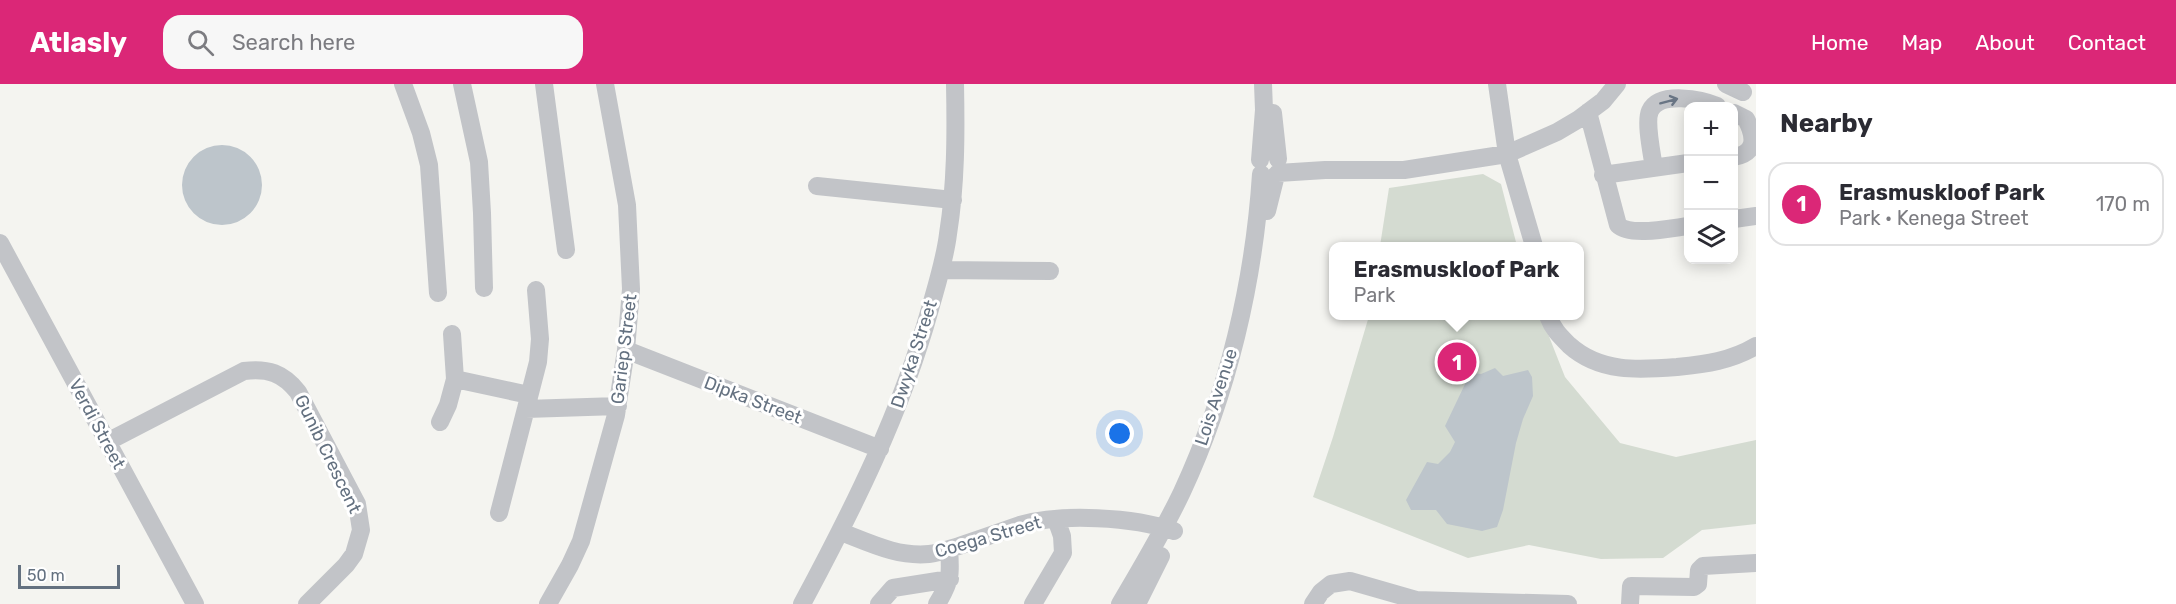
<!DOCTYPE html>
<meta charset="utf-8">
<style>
:root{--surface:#fff;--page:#f7f7f7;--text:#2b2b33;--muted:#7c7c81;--line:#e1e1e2;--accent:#db2777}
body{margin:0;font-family:Rubik,sans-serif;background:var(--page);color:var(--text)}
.controls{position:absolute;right:18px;top:18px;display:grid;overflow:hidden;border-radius:12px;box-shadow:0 3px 15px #0003}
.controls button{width:54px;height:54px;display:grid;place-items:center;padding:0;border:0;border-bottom:2px solid var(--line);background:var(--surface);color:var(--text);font:30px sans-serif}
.scale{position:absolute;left:18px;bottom:15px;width:102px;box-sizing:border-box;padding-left:6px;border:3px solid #647180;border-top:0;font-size:16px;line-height:21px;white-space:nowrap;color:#647180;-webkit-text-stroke:4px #fff;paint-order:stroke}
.you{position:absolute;left:1120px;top:350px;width:21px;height:21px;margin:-15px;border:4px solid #fff;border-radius:50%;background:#1a73e8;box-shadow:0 0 0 9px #1a73e833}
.badge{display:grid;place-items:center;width:39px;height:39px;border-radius:50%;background:var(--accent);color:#fff;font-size:20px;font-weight:700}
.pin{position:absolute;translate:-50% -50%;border:3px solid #fff;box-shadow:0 2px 6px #0006}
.popup{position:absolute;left:1329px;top:158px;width:255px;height:78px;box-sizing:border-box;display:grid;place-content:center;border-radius:12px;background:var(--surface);filter:drop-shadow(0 2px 4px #0005);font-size:20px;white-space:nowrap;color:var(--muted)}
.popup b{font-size:22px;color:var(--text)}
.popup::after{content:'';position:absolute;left:50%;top:100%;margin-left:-12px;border:12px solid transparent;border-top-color:var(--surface)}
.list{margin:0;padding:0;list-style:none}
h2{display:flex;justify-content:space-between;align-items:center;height:78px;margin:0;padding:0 24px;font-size:26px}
h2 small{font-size:20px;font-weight:400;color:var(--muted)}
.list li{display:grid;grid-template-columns:39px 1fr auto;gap:18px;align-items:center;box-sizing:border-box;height:84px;margin:0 12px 12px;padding:0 12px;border:2px solid var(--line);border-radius:18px}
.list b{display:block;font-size:22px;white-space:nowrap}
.list p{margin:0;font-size:20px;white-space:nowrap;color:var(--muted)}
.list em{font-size:20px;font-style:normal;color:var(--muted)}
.icon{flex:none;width:33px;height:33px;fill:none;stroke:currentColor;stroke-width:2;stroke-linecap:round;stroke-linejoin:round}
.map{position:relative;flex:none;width:1756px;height:520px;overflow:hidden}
header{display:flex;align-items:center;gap:36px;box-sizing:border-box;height:84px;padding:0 30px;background:var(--accent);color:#fff}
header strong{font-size:28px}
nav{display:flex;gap:33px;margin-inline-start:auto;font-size:21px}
.search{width:420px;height:54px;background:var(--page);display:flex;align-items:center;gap:15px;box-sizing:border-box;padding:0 21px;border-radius:18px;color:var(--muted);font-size:22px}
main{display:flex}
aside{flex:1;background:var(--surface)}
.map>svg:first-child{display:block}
.green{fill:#d4dbd1}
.water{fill:#bdc5cb}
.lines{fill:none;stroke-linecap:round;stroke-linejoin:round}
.minor{stroke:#c2c4c8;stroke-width:18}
.oneway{stroke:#697584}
.labels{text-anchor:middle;stroke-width:6;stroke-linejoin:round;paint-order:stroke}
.street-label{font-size:18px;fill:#647180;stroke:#fff}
</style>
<header>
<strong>Atlasly</strong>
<div class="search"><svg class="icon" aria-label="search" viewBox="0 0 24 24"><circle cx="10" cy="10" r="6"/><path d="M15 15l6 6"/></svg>Search here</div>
<nav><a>Home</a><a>Map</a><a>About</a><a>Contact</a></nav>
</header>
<main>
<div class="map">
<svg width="1756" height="520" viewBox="0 0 1756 520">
<rect width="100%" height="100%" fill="#f4f4f0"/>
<path class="green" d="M1483,90L1501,100L1517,162H1380L1389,104Z
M1369,232H1541L1565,293L1620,359L1676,373L1756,356V440L1702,446L1663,474L1601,475L1529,461L1468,474L1313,413L1333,353Z"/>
<path class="water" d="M182 101a40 40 0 1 1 80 0a40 40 0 1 1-80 0Z
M1495,284L1503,292L1528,286L1532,293L1533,312L1523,335L1516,359L1503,426L1497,443L1482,447L1447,440L1436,426H1411L1406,416L1427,378L1438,380L1450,368L1455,358L1445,342L1466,298L1473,289L1481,290Z"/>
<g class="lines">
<path class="minor" d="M403,0L421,49L429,81L438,209
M462,0L479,78L482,129L484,204
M544,0L566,166
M1497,0L1507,70L1534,162
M1726,0L1743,8
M1588,28L1618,141C1630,153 1672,144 1688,142
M1273,29L1278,75
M1734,29L1746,35C1756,54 1756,69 1734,73
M1260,76L1264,26L1263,0
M1654,84C1652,70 1645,38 1650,27C1659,7 1702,15 1717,22
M1278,89L1325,86H1404L1507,70L1557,48L1579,35L1603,17L1617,0
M1603,91L1688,79
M817,102L953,116
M1267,127L1276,91
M1734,135L1756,132
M0,159L195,520
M941,186L1050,187
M1548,232C1553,245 1559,251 1569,261C1600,289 1639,286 1677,283C1706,280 1731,277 1756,262
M452,250L455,295L529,311
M626,266L880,365
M526,325L618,322
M440,338L448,321L455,295
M107,358L244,287C268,284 283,289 298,308L357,420L361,446L354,470L346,481L307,520
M499,429L538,278L540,255L536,206
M841,448C870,459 897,473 929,470C939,469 949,465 959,462C980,455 1000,448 1020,441C1061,429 1134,433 1174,447
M548,520L570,481L581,457L616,331L626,266L631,205L627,121L605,0
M802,520C853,425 901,329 930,225C937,200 945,175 948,150C956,100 956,50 955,0
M879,520L893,504L950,495
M937,520C951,497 951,491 949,465
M1033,520L1063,469L1062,452L1056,435
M1120,520C1142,483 1164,446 1182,408C1228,309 1254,198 1261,90
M1137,520L1161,472
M1313,520L1321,508L1331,500L1350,497L1416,516L1568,520
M1630,520L1631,502L1694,503L1698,500L1699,486L1703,482L1756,479"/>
</g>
<defs><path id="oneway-shaft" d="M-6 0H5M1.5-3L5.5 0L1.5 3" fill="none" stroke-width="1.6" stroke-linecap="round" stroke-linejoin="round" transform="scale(1.5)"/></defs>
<use class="oneway" href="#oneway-shaft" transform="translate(1669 17) rotate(-15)"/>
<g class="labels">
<g class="street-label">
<text transform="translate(624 265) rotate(-83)" y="6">Gariep Street</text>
<text transform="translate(914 270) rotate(-72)" y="6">Dwyka Street</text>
<text transform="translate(1216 313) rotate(-72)" y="6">Lois Avenue</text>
<text transform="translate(753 316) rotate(21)" y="6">Dipka Street</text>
<text transform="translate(97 340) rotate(62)" y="6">Verdi Street</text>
<text transform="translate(328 370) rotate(64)" y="6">Gunib Crescent</text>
<text transform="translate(988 453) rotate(-16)" y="6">Coega Street</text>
</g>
</g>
</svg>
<div class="controls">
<button>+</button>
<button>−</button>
<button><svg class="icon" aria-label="layers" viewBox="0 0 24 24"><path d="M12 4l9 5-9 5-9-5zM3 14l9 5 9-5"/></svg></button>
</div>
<div class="scale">50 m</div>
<div class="you"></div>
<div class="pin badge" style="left:1457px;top:278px">1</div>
<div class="popup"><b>Erasmuskloof Park</b>Park</div>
</div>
<aside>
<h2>Nearby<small></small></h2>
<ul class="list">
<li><span class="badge">1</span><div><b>Erasmuskloof Park</b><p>Park · Kenega Street</p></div><em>170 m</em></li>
</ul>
</aside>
</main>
